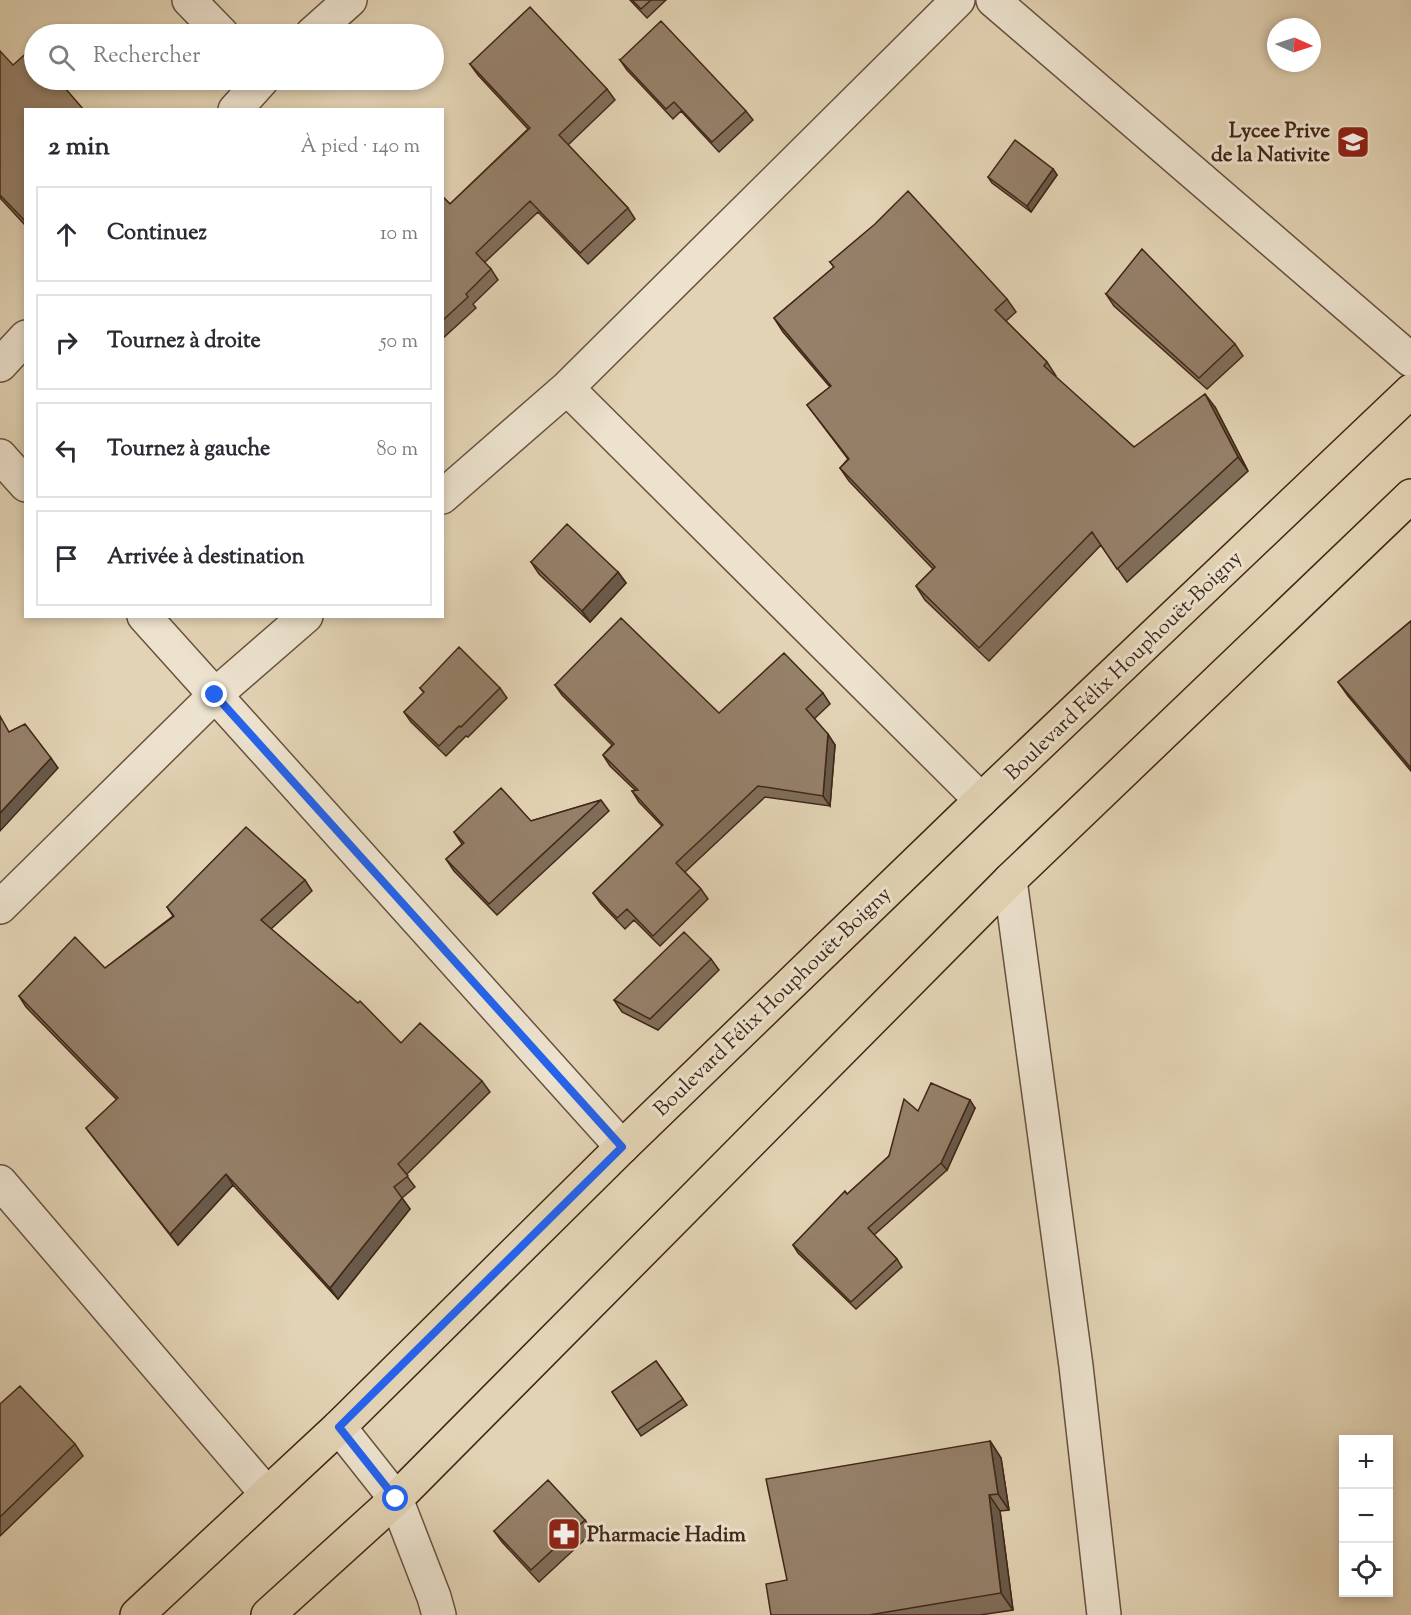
<!DOCTYPE html>
<html lang="fr">
<meta charset="utf-8">
<style>
:root{--surface:#fff;--page:#f7f7f7;--text:#2b2b33;--muted:#7c7c81;--line:#e1e1e2}
body{margin:0;font-family:"Sorts Mill Goudy",serif;background:var(--page);color:var(--text)}
.controls{position:absolute;right:18px;bottom:18px;display:grid;overflow:hidden;border-radius:0px;box-shadow:0 3px 9px #0003}
.controls button{width:54px;height:54px;display:grid;place-items:center;padding:0;border:0;border-bottom:2px solid var(--line);background:var(--surface);color:var(--text);font:30px sans-serif}
.compass{position:absolute;left:1267px;top:18px;width:54px;height:54px;border-radius:50%;background:var(--surface);box-shadow:0 3px 9px #0003;rotate:93deg}
.stop{position:absolute;width:18px;height:18px;margin:-14px;border:4px solid #2563eb;border-radius:50%;background:#fff}
.stop.end{background:#2563eb;border-color:#fff;box-shadow:0 2px 6px #0008}
.list{margin:0;padding:0;list-style:none}
h2{display:flex;justify-content:space-between;align-items:center;height:78px;margin:0;padding:0 24px;font-size:26px}
h2 small{font-size:20px;font-weight:400;color:var(--muted)}
.list li{display:grid;grid-template-columns:39px 1fr auto;gap:18px;align-items:center;box-sizing:border-box;height:96px;margin:0 12px 12px;padding:0 12px;border:2px solid var(--line);border-radius:0px}
.list b{display:block;font-size:22px;white-space:nowrap}
.list em{font-size:20px;font-style:normal;color:var(--muted)}
.icon{flex:none;width:33px;height:33px;fill:none;stroke:currentColor;stroke-width:2;stroke-linecap:round;stroke-linejoin:round}
.map{position:relative;flex:none;width:1411px;height:1615px;overflow:hidden}
.search{position:absolute;background:var(--surface);box-shadow:0 3px 9px #0003;left:24px;top:24px;width:420px;height:66px;display:flex;align-items:center;gap:15px;box-sizing:border-box;padding:0 21px;border-radius:33px;color:var(--muted);font-size:22px}
.panel{position:absolute;background:var(--surface);box-shadow:0 3px 9px #0003;left:24px;top:108px;width:420px;height:510px;border-radius:0px}
.map>svg:first-child{display:block}
.lines{fill:none;stroke-linecap:round;stroke-linejoin:round}
.minor-casing{stroke:#69513f;stroke-width:36}
.primary-casing{stroke:#412618;stroke-width:36}
.minor{stroke:#ece2ce;stroke-width:33}
.primary{stroke:#e2d3b4;stroke-width:33}
.wall{fill:#806e5a;stroke:#412618;stroke-width:1.5}
.shaded-wall{fill:#685a4a;stroke:#412618;stroke-width:1.5}
.building{fill:#958069;stroke:#412618;stroke-width:1.5}
.route{stroke:#2563eb;stroke-width:8}
.labels{text-anchor:middle;stroke-width:6;stroke-linejoin:round;paint-order:stroke}
.poi-label{font-size:21px;font-weight:bold;fill:#412618;stroke:#ece2ce;text-anchor:end}
.street-label{font-size:21px;fill:#412618;stroke:#ece2ce}
</style>
<div class="map">
<svg width="1411" height="1615" viewBox="0 0 1411 1615">
<rect width="100%" height="100%" fill="#e2d3b4"/>
<filter id="stains"><feTurbulence type="fractalNoise" baseFrequency=".00333" numOctaves="4"/><feColorMatrix values="0 0 0 0 .2 0 0 0 0 .09 0 0 0 0 .02 0 0 0 .5 -.17"/></filter>
<radialGradient id="worn" r=".72"><stop offset=".6" stop-color="#630" stop-opacity="0"/><stop offset="1" stop-color="#630" stop-opacity=".3"/></radialGradient>
<g class="lines">
<defs>
<path id="minor" d="M189,0L222,34
M993,0L1411,360
M312,34L350,0
M235,110L262,80
M0,365L26,337
M567,388L981,800
M0,456L26,485
M442,497L567,388L958,0
M144,616L622,1147
M1010,880L1076,1366L1104,1615
M0,907L215,695L306,616
M0,1182L267,1494
M339,1427L396,1499L434,1597L439,1615"/>
<path id="primary" d="M137,1615L339,1427L622,1147L981,800L1411,391
M268,1615L396,1499L1010,880L1411,496"/>
</defs>
<use href="#minor" class="minor-casing"/>
<use href="#primary" class="primary-casing"/>
<use href="#minor" class="minor"/>
<use href="#primary" class="primary"/>
</g>
<path class="wall" d="M630,0H666L647,18Z
M0,51L26,110V226L0,198Z
M620,60L746,111L753,120L719,152L681,111L673,119L627,70Z
M470,64L607,89L615,100L568,145L628,208L635,219L588,264L538,212L484,263L491,269L498,280L473,304L476,308L442,339V196L450,204L528,129L478,75Z
M1053,169L1057,175L1031,212L992,183L988,177Z
M830,262L1007,299L1016,312L1006,321L1047,362L1056,376L1055,377L1134,447L1215,407L1248,471L1127,582L1101,545L989,661L925,600L916,586L933,569L849,481L840,468L848,459L807,405L830,387L783,332L774,318L834,267Z
M1106,294L1235,344L1243,356L1207,389L1114,306Z
M531,562L618,572L626,583L590,622L539,574Z
M1411,621V771L1348,696L1338,682Z
M555,685L719,713L823,693L830,704L814,719L835,745L830,806L765,797L685,872L701,889L708,899L660,946L634,920L625,929L601,904L593,893L662,826L639,802L632,791L635,790L610,766L603,755L612,745L562,695Z
M420,688H500L507,698L468,737L466,736L446,756L411,722L404,712L424,693Z
M601,800L609,811L497,915L454,871L446,859L462,844L454,832L531,821Z
M305,880L312,891L271,929L401,1043L482,1081L490,1092L406,1175L415,1187L402,1198L410,1209L338,1299L233,1185L178,1245L86,1128L117,1100L26,1007L19,996L105,968L173,916L167,907Z
M711,959L719,970L658,1030L622,1012L614,1000Z
M975,1108L947,1170L874,1235L897,1259L902,1267L856,1309L798,1253L793,1245L889,1156L918,1111Z
M656,1361L687,1405L641,1436L612,1392Z
M0,1404L75,1444L83,1456L0,1536Z
M990,1441L1001,1458L1009,1510L1000,1511L1013,1610L980,1615H771Z
M585,1520L593,1532L539,1582L502,1542L494,1531Z"/>
<path class="shaded-wall" d="M1053,169L1057,175L1031,212L1027,206Z
M1205,394L1215,407L1248,471L1238,457Z
M618,572L626,583L590,622L582,611Z
M828,734L835,745L830,806L823,796Z
M51,758L58,768L0,831V813Z
M970,1100L975,1108L947,1170L941,1163Z
M226,1174L233,1185L178,1245L170,1234Z
M402,1198L410,1209L338,1299L330,1288Z
M990,1441L1001,1458L1009,1510L998,1494Z
M989,1495L1000,1511L1013,1610L1001,1593Z"/>
<path class="building" d="M632,0H651L641,9Z
M530,7L607,89L559,135L628,208L580,253L530,201L476,253L491,269L466,294L468,297L442,321V196L450,204L530,128L470,64Z
M661,21L746,111L712,142L674,102L666,109L620,60Z
M31,49L34,53V80H58L84,110H26V222L0,195V51L13,65Z
M1015,140L1053,169L1027,206L988,177Z
M908,191L1007,299L995,310L1047,362L1044,366L1134,447L1205,394L1238,457L1117,569L1092,532L979,648L916,586L935,567L840,468L849,459L807,405L831,386L774,318L834,267L830,262L875,224Z
M1142,249L1235,344L1199,378L1106,294Z
M567,524L618,572L582,611L531,562Z
M621,618L719,713L784,653L823,693L806,709L828,734L823,796L758,786L676,863L701,889L653,936L627,909L617,918L593,893L663,825L632,791L638,790L603,755L614,744L555,685Z
M1411,621V768L1338,682Z
M459,647L500,688L461,727L459,726L439,746L404,712L424,692L420,688Z
M0,716L9,732L25,724L51,758L0,813Z
M501,788L531,821L601,800L489,904L446,859L464,843L454,832Z
M246,827L305,880L261,920L358,1003L360,1001L401,1043L420,1023L482,1081L398,1164L408,1176L394,1187L402,1198L330,1288L226,1174L170,1234L86,1128L118,1098L19,996L75,937L105,968L174,916L167,907Z
M684,932L711,959L650,1019L614,1000Z
M931,1083L970,1100L941,1163L868,1228L897,1259L851,1302L793,1245L845,1191L847,1194L889,1156L904,1099L918,1111Z
M656,1361L683,1399L637,1430L612,1392Z
M20,1386L75,1444L0,1517V1404Z
M990,1441L998,1494L989,1495L1001,1593L869,1615H771L766,1584L787,1580L766,1479Z
M548,1480L585,1520L531,1570L494,1531Z"/>
<g class="lines">
<path class="route" d="M215,695L622,1147L339,1427L396,1499"/>
</g>
<defs>
<symbol id="school-square" viewBox="-11 -11 22 22"><rect x="-9" y="-9" width="18" height="18" rx="4" fill="#8f2418" stroke="#ece2ce"/><path d="M0-5L7-2L0 1L-7-2ZM-4 1L0 2.5L4 1V4Q0 6-4 4Z" fill="#fff"/></symbol>
<symbol id="pharmacy-square" viewBox="-11 -11 22 22"><rect x="-9" y="-9" width="18" height="18" rx="4" fill="#8f2418" stroke="#ece2ce"/><path d="M-2-6h4v4h4v4h-4v4h-4v-4h-4v-4h4Z" fill="#fff"/></symbol>
</defs>
<g fill-rule="evenodd">
<use href="#school-square" x="1334" y="123" width="38" height="38"/>
<use href="#pharmacy-square" x="545" y="1515" width="38" height="38"/>
</g>
<g class="labels">
<g class="poi-label">
<text x="1330" y="137">Lycee Prive<tspan x="1330" dy="24">de la Nativite</tspan></text>
<text x="587" y="1541" text-anchor="start">Pharmacie Hadim</text>
</g>
<g class="street-label">
<text transform="translate(1123 665) rotate(-44)" y="7">Boulevard Félix Houphouët-Boigny</text>
<text transform="translate(772 1001) rotate(-44)" y="7">Boulevard Félix Houphouët-Boigny</text>
</g>
</g>
<rect width="100%" height="100%" filter="url(#stains)"/>
<rect width="100%" height="100%" fill="url(#worn)"/>
</svg>
<div class="controls">
<button>+</button>
<button>−</button>
<button><svg class="icon" aria-label="locate" viewBox="0 0 24 24"><circle cx="12" cy="12" r="6"/><path d="M12 2v4M12 18v4M2 12h4M18 12h4"/></svg></button>
</div>
<svg class="compass" viewBox="-18 -18 36 36"><path d="M0-13l5 13h-10z" fill="#e53935"/><path d="M0 13l5-13h-10z" fill="#7c7c81"/></svg>
<div class="stop" style="left:396px;top:1499px"></div>
<div class="stop end" style="left:215px;top:695px"></div>
<div class="search"><svg class="icon" aria-label="search" viewBox="0 0 24 24"><circle cx="10" cy="10" r="6"/><path d="M15 15l6 6"/></svg>Rechercher</div>
<section class="panel">
<h2>2 min<small>À pied · 140 m</small></h2>
<ul class="list">
<li><svg class="icon" aria-label="ahead" viewBox="0 0 24 24"><path d="M12 20V5M6 11l6-6 6 6"/></svg><div><b>Continuez</b></div><em>10 m</em></li>
<li><svg class="icon" aria-label="right" viewBox="0 0 24 24"><path d="M7 20v-9h11M14 6l5 5-5 5"/></svg><div><b>Tournez à droite</b></div><em>50 m</em></li>
<li><svg class="icon" aria-label="left" viewBox="0 0 24 24"><path d="M17 20v-9H6M10 6l-5 5 5 5"/></svg><div><b>Tournez à gauche</b></div><em>80 m</em></li>
<li><svg class="icon" aria-label="arrive" viewBox="0 0 24 24"><path d="M6 21V4h12l-3 4 3 4H6"/></svg><div><b>Arrivée à destination</b></div></li>
</ul>
</section>
</div>
